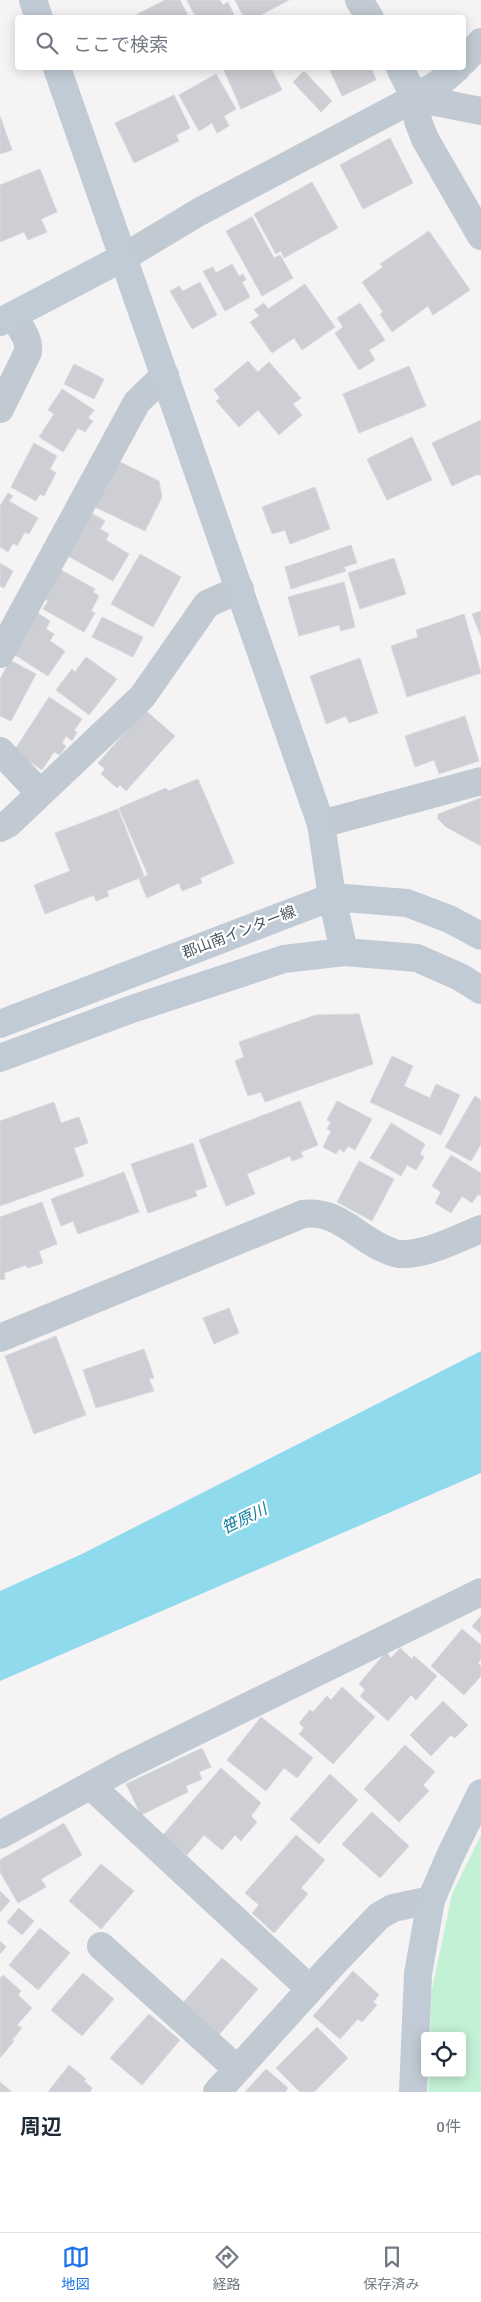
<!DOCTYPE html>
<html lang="ja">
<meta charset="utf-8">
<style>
:root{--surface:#fff;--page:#f6f6f7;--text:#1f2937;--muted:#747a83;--line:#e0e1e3;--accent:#1a73e8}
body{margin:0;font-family:Signika,"Noto Sans JP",sans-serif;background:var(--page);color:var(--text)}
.controls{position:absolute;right:15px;bottom:15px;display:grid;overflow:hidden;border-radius:5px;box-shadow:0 2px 12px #0003}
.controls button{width:45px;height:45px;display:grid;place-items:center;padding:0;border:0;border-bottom:1px solid var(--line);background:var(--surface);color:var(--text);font:25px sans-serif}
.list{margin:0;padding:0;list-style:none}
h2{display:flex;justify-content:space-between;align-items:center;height:65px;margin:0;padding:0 20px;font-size:21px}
h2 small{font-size:16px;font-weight:400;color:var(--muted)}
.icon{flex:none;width:28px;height:28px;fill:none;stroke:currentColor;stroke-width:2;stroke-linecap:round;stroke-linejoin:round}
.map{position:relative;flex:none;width:481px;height:2092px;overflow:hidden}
.search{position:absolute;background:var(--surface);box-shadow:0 2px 12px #0003;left:15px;right:15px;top:15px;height:55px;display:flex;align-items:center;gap:12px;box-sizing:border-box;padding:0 18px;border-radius:5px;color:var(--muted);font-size:19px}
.sheet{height:140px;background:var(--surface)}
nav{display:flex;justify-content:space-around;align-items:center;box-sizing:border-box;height:70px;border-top:1px solid var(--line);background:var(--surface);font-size:14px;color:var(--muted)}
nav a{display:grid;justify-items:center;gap:2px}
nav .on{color:var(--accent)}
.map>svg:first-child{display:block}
.green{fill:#c3f1d5}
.water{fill:#90daee}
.building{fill:#cdcfd5;stroke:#d7d9de}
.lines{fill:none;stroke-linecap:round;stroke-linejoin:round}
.street{stroke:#c1cad2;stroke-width:28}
.secondary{stroke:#c1cbd6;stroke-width:28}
.labels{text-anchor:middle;stroke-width:4.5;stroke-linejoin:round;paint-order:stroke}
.street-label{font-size:15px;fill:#4a5661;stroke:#fff}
.water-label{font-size:16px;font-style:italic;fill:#0c7c9b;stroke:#fff}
</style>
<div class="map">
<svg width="481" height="2092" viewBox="0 0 481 2092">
<rect width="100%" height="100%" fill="#f5f3f3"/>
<path class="green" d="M481,1835V2092H428L429,2073H462V2036H430L431,1994L452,1894Z"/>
<path class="water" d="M481,1351V1473L0,1681V1591L82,1554Z"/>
<path class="building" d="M165,0H180L189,18H130Z
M187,0H220L223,5L228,2L235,17L196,18Z
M235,0H289L255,18H244Z
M229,68H271L282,90L241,109L224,70Z
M329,68H371L376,80L342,96Z
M304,71L332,101L321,112L293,82Z
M216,74L236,109L224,116L229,126L217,133L212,123L199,131L179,95Z
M174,95L190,128L176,135L179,141L134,163L115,123Z
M0,116L12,150L0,154Z
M390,138L413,183L363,209L340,165Z
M40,169L57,212L41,219L47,232L28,240L24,232L0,242V185Z
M312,182L338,228L284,258L281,251L276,254L254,214Z
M252,217L274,258L280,255L293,278L262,296L226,231Z
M429,231L470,290L433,315L428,306L392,332L380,314L383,312L362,282L383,267L380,264Z
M232,264L239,276L243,274L246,280L242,282L250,297L225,311L203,271L213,267L216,273Z
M200,282L217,315L192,329L170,291L179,286L183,291Z
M305,284L335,327L302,350L294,338L272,353L250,322L259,316L254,310L264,303L268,309Z
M360,303L385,340L369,350L375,360L359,370L335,333L343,327L337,318Z
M248,361L258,372L269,362L301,398L293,404L302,415L279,435L258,410L239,427L216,401L220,398L214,390Z
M74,364L104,379L94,399L64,384Z
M409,366L426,406L359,433L343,394Z
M62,389L94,410L88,418L93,421L85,432L78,428L63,452L39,437L54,414L48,410Z
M481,420V477L478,474L452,486L432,443Z
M412,437L432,480L387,500L367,459Z
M34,443L57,456L50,469L56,473L44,496L40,494L36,501L11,487Z
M116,460L159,481L162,497L145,531L93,506Z
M315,487L330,529L290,544L285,530L272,534L262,507Z
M8,493L13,496L9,501L38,518L29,534L25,532L17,546L13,543L8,552L0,547V506Z
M88,511L105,521L100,529L109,534L106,540L129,554L113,581L68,556Z
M351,545L357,563L344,567L346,571L291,589L285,567Z
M140,554L181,577L153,627L111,604Z
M394,558L406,594L360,609L348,573Z
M0,563L13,571L4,588L0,586Z
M61,570L95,589L93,592L99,596L91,611L95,613L84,632L43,609L48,601L44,599Z
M344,582L355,627L341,631L339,625L299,636L288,597Z
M33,610L50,621L46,629L54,634L50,641L65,651L48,676L12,653Z
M481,611V636L472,614Z
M464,614L481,673L407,697L391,646L418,637L416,630Z
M102,617L143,637L133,657L92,637Z
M86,657L117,679L89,715L56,690L72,669L75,672Z
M360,658L378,713L349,723L346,716L326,724L310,676Z
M10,660L36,674L11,721L0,716V679Z
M49,697L82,719L74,731L77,732L72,741L66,736L62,743L66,746L60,755L54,752L42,770L14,751Z
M145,710L175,736L126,791L120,785L117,788L101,774L105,769L98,763Z
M465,716L479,761L439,774L434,760L415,767L405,736Z
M198,779L234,863L200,878L202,883L182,891L179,883L147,898L139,879L148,875L119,808L166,788L168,791Z
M481,798V846L446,827L438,819V814Z
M118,809L144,876L107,891L109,896L96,901L94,895L45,914L34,885L70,871L55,833Z
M359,1014L373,1064L265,1102L261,1092L248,1096L235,1061L244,1057L239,1042L316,1015Z
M392,1056L413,1066L404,1086L430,1098L436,1084L460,1095L441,1135L370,1102Z
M475,1096L481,1100V1144L471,1161L445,1147Z
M300,1101L318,1145L301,1152L303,1157L292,1161L290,1156L247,1174L255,1194L226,1206L199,1140Z
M337,1101L372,1119L355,1150L348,1146L344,1152L339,1149L336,1154L323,1147L331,1131L327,1129L331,1122L327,1120Z
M54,1102L61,1123L79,1117L88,1143L74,1148L84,1176L0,1206V1121Z
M391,1123L425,1144L420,1154L424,1157L416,1170L407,1165L401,1176L370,1158Z
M193,1143L207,1187L195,1191L197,1196L148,1213L131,1164Z
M451,1155L481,1173V1196L478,1194L472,1203L462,1196L451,1213L435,1203L441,1192L432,1186Z
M359,1161L394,1179L372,1221L337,1202Z
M124,1172L139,1212L78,1234L73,1221L61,1226L51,1199Z
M42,1202L57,1244L39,1251L43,1263L28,1268L26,1265L4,1273L5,1279L0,1280V1217Z
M229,1308L239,1333L214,1344L203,1318Z
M56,1336L86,1415L34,1434L5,1356Z
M144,1349L154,1378L149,1379L154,1391L96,1408L83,1370Z
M481,1616V1634L472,1626Z
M462,1629L481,1645V1659L478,1663L481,1666V1676L464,1695L431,1666Z
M400,1648L412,1659L414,1656L437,1676L416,1700L411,1695L388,1721L360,1696L365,1690L359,1684L386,1652L391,1658Z
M342,1687L375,1717L333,1764L299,1734L304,1728L299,1723L310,1710L313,1712L327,1696L331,1700Z
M443,1701L468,1725L455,1738L451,1735L431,1756L410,1735Z
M261,1717L313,1758L297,1778L284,1768L266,1791L227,1760Z
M405,1745L435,1772L423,1785L429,1791L399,1822L364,1789Z
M202,1748L211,1767L199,1772L202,1779L186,1786L188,1792L141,1815L126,1784Z
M221,1768L261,1803L251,1816L257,1822L241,1841L235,1835L222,1850L204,1835L187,1855L163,1835Z
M330,1774L358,1800L319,1844L290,1819Z
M372,1812L409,1846L380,1878L342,1844Z
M64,1823L82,1855L41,1879L46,1887L18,1903L0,1872V1860Z
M296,1835L325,1860L301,1888L308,1894L274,1933L252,1913L259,1905L245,1893Z
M101,1864L134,1891L101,1929L69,1901Z
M0,1891L10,1901L0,1912Z
M19,1908L34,1921L22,1935L7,1922Z
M40,1928L70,1953L38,1990L9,1965Z
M0,1941L6,1947L0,1954Z
M222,1958L258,1989L218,2036L182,2004Z
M353,1971L379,1995L373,2002L377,2005L362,2022L358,2019L340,2039L313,2016Z
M83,1973L114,1999L82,2036L51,2010Z
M3,1975L21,1991L18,1995L32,2008L17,2025L22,2028L12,2040L14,2041L0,2058V1979Z
M149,2014L180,2040L142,2085L110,2058Z
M317,2027L348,2058L314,2092H300L276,2068Z
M69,2065L86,2079L84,2081L92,2088L90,2092H48Z
M266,2069L288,2088L285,2092H245Z
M0,2082L12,2092H0Z"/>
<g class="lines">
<path class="street" d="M359,0L370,18
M464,61L481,42
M400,68L415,98L418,121L425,139L481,236
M415,98L481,111
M124,257L199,212L415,98L442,81L457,68
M0,409L28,352C30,338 20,328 13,316
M0,654L137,402L165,375
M0,751L40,793
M321,824L481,781
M0,828L8,824L142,697L207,604L240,589
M0,1338L303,1214C337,1210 353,1234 382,1248C388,1250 394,1254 400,1254C427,1255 456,1239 481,1229
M91,1786L310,1989
M0,1835L126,1766L481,1592
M101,1946L237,2069
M217,2092L332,1965L379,1916L393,1908L431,1900"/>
<path class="secondary" d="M33,0L39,18
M57,68L321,824L332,897L344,952
M0,322L124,257
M0,1024L332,897L407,903L449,919L481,936
M0,1058L132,1009L284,959L344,952L417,958L460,977L481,990
M413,2092L418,1974L431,1900L450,1856L481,1793"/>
</g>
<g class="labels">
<g class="street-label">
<text transform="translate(239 932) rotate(-21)" y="5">郡山南インター線</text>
</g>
<g class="water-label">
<text transform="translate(244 1518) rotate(-26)" y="6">笹原川</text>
</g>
</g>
</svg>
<div class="controls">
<button><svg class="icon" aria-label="locate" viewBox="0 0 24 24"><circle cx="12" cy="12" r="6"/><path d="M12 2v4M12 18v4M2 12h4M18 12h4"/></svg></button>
</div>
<div class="search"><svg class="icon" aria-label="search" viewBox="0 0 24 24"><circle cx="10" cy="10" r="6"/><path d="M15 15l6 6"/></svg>ここで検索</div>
</div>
<section class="sheet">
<h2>周辺<small>0件</small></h2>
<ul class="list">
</ul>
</section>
<nav>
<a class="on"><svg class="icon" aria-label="map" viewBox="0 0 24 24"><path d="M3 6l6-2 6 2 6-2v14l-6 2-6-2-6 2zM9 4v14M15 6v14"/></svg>地図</a>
<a><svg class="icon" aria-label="directions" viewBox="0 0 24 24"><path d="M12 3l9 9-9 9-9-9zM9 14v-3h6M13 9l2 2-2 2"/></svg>経路</a>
<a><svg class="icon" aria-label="saved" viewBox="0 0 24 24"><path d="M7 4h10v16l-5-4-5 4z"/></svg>保存済み</a>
</nav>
